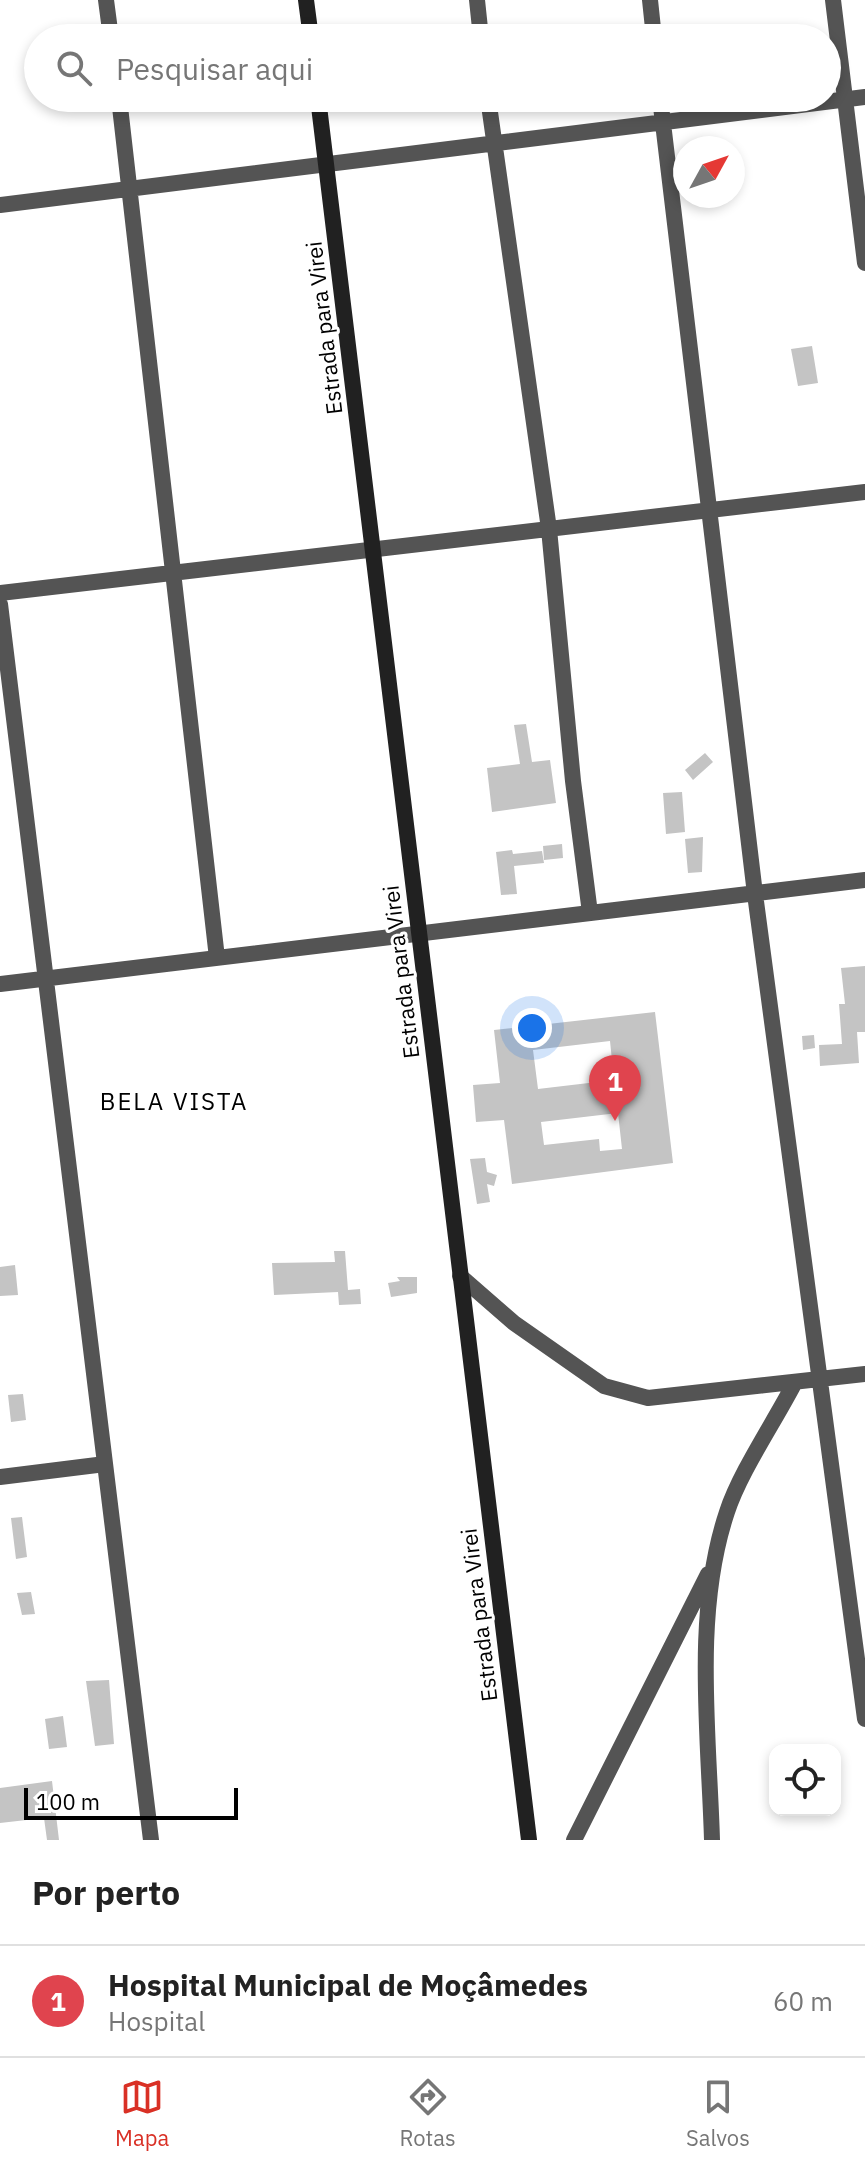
<!DOCTYPE html>
<html lang="pt">
<meta charset="utf-8">
<style>
:root{--surface:#fff;--page:#f2f2f2;--text:#222;--muted:#767676;--line:#e0e0e0;--accent:#d93025}
body{margin:0;font-family:"IBM Plex Sans",sans-serif;background:var(--page);color:var(--text)}
.controls{position:absolute;right:24px;bottom:24px;display:grid;overflow:hidden;border-radius:16px;box-shadow:0 4px 12px #0003}
.controls button{width:72px;height:72px;display:grid;place-items:center;padding:0;border:0;border-bottom:2px solid var(--line);background:var(--surface);color:var(--text);font:40px sans-serif}
.compass{position:absolute;left:673px;top:136px;width:72px;height:72px;border-radius:50%;background:var(--surface);box-shadow:0 4px 12px #0003;rotate:50deg}
.scale{position:absolute;left:24px;bottom:20px;width:214px;box-sizing:border-box;padding-left:8px;border:4px solid #000;border-top:0;font-size:22px;line-height:28px;white-space:nowrap;color:#000;-webkit-text-stroke:6px #fff;paint-order:stroke}
.you{position:absolute;left:532px;top:1028px;width:28px;height:28px;margin:-20px;border:6px solid #fff;border-radius:50%;background:#1a73e8;box-shadow:0 0 0 12px #1a73e833}
.badge{display:grid;place-items:center;width:52px;height:52px;border-radius:50%;background:var(--accent);color:#fff;font-size:26px;font-weight:700}
.pin{position:absolute;translate:-50% -66px;filter:drop-shadow(0 2px 4px #0008)}
.pin::after{content:'';position:absolute;top:42px;width:28px;height:24px;background:inherit;clip-path:polygon(0 0,100% 0,50% 100%)}
.list{margin:0;padding:0;list-style:none}
h2{display:flex;justify-content:space-between;align-items:center;height:104px;margin:0;padding:0 32px;font-size:34px}
h2 small{font-size:26px;font-weight:400;color:var(--muted)}
.list li{display:grid;grid-template-columns:52px 1fr auto;gap:24px;align-items:center;box-sizing:border-box;height:112px;padding:0 32px;border-top:2px solid var(--line)}
.list b{display:block;font-size:30px;white-space:nowrap}
.list p{margin:0;font-size:26px;white-space:nowrap;color:var(--muted)}
.list em{font-size:26px;font-style:normal;color:var(--muted)}
.icon{flex:none;width:44px;height:44px;fill:none;stroke:currentColor;stroke-width:2;stroke-linecap:round;stroke-linejoin:round}
.map{position:relative;flex:none;width:865px;height:1840px;overflow:hidden}
.search{position:absolute;background:var(--surface);box-shadow:0 4px 12px #0003;left:24px;right:24px;top:24px;height:88px;display:flex;align-items:center;gap:20px;box-sizing:border-box;padding:0 28px;border-radius:44px;color:var(--muted);font-size:30px}
.sheet{height:216px;background:var(--surface)}
nav{display:flex;justify-content:space-around;align-items:center;box-sizing:border-box;height:112px;border-top:2px solid var(--line);background:var(--surface);font-size:22px;color:var(--muted)}
nav a{display:grid;justify-items:center;gap:4px}
nav .on{color:var(--accent)}
.map>svg:first-child{display:block}
.building{fill:#c4c4c4;fill-rule:evenodd}
.lines{fill:none;stroke-linecap:round;stroke-linejoin:round}
.street{stroke:#545454;stroke-width:16}
.secondary{stroke:#212121;stroke-width:16}
.labels{text-anchor:middle;stroke-width:6;stroke-linejoin:round;paint-order:stroke}
.street-label{font-size:22px;fill:#000;stroke:#fff}
.neighbourhood-label{font-size:24px;letter-spacing:2px;fill:#000;stroke:#fff}
</style>
<div class="map">
<svg width="865" height="1840" viewBox="0 0 865 1840">
<rect width="100%" height="100%" fill="#fff"/>
<path class="building" d="M812,346L818,383L798,386L791,349Z
M526,724L532,762L550,760L556,803L492,812L487,768L520,764L514,725Z
M705,753L713,762L693,780L685,770Z
M682,792L685,832L666,834L663,793Z
M703,837L702,872L688,873L685,839Z
M562,844L563,858L544,860L543,846Z
M512,850L513,854L542,851L544,863L514,866L517,894L501,895L496,852Z
M865,966V1032H857L859,1063L820,1066L819,1045L842,1044L839,1004H845L841,968Z
M655,1012L673,1163L512,1184L504,1120L476,1122L473,1085L500,1083L494,1030ZM610,1041L614,1080L538,1089L533,1050ZM618,1113L622,1149L600,1151L599,1139L544,1145L541,1122Z
M814,1035L815,1048L803,1050L802,1036Z
M485,1158L487,1172L497,1175L494,1186L487,1184L490,1202L477,1204L470,1159Z
M334,1251H345L348,1290L360,1289L361,1304L339,1305L338,1292L274,1295L272,1263L335,1262Z
M15,1265L18,1295L0,1296V1267Z
M397,1277H417V1293L391,1297L388,1283L400,1281Z
M23,1394L26,1420L11,1422L8,1395Z
M22,1517L27,1557L16,1559L11,1518Z
M31,1592L35,1614L22,1615L17,1593Z
M109,1680L114,1744L95,1746L86,1681Z
M63,1716L67,1747L49,1749L45,1719Z
M52,1781L59,1840H47L44,1818L0,1823V1788Z"/>
<g class="lines">
<path class="street" d="M106,0L111,38
M477,0L481,38
M650,0L654,38
M833,0L865,263
M119,98L217,958
M488,98L549,529L573,781L590,913
M660,98L755,894L865,1719
M0,205L865,97
M0,593L865,492
M0,604L151,1840
M0,984L865,880
M460,1276L514,1323L604,1386L648,1398L865,1374
M0,1477L105,1464
M574,1840L708,1574
M712,1840C709,1735 693,1613 727,1512C740,1472 775,1421 795,1382"/>
<path class="secondary" d="M306,0L311,38
M318,98L529,1840"/>
</g>
<g class="labels">
<g class="street-label">
<text transform="translate(324 328) rotate(-97)" y="8">Estrada para Virei</text>
<text transform="translate(401 972) rotate(-97)" y="8">Estrada para Virei</text>
<text transform="translate(479 1615) rotate(-97)" y="8">Estrada para Virei</text>
</g>
<g class="neighbourhood-label">
<text x="174" y="1110">BELA VISTA</text>
</g>
</g>
</svg>
<div class="controls">
<button><svg class="icon" aria-label="locate" viewBox="0 0 24 24"><circle cx="12" cy="12" r="6"/><path d="M12 2v4M12 18v4M2 12h4M18 12h4"/></svg></button>
</div>
<svg class="compass" viewBox="-18 -18 36 36"><path d="M0-13l5 13h-10z" fill="#e53935"/><path d="M0 13l5-13h-10z" fill="#767676"/></svg>
<div class="scale">100 m</div>
<div class="you"></div>
<div class="pin badge" style="left:615px;top:1121px;background:#e0444e">1</div>
<div class="search"><svg class="icon" aria-label="search" viewBox="0 0 24 24"><circle cx="10" cy="10" r="6"/><path d="M15 15l6 6"/></svg>Pesquisar aqui</div>
</div>
<section class="sheet">
<h2>Por perto<small></small></h2>
<ul class="list">
<li><span class="badge" style="background:#e0444e">1</span><div><b>Hospital Municipal de Moçâmedes</b><p>Hospital</p></div><em>60 m</em></li>
</ul>
</section>
<nav>
<a class="on"><svg class="icon" aria-label="map" viewBox="0 0 24 24"><path d="M3 6l6-2 6 2 6-2v14l-6 2-6-2-6 2zM9 4v14M15 6v14"/></svg>Mapa</a>
<a><svg class="icon" aria-label="directions" viewBox="0 0 24 24"><path d="M12 3l9 9-9 9-9-9zM9 14v-3h6M13 9l2 2-2 2"/></svg>Rotas</a>
<a><svg class="icon" aria-label="saved" viewBox="0 0 24 24"><path d="M7 4h10v16l-5-4-5 4z"/></svg>Salvos</a>
</nav>
